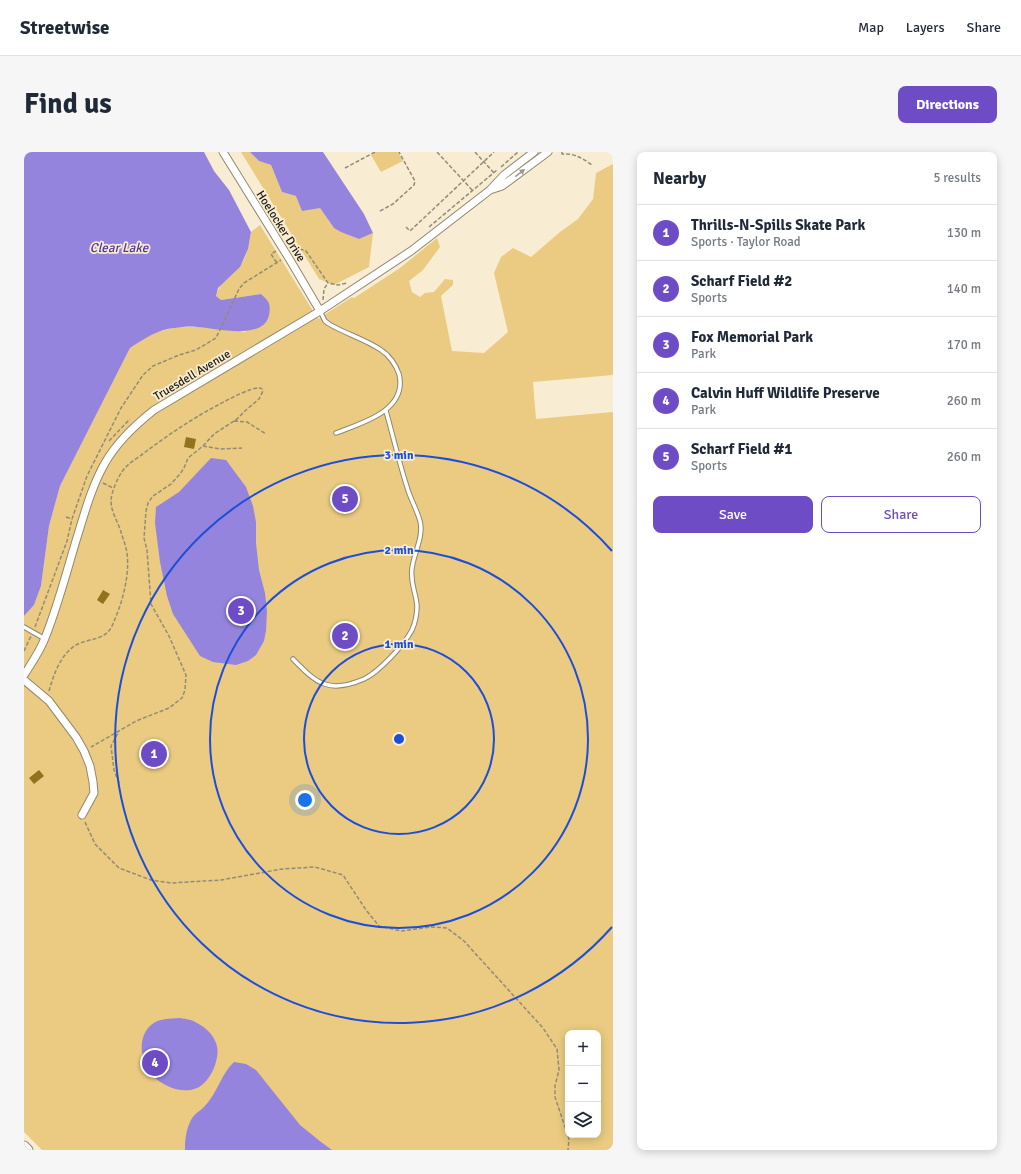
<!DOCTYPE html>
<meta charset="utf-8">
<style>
:root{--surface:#fff;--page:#f6f6f7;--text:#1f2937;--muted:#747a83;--line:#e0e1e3;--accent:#6d4cc5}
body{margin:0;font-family:Signika,sans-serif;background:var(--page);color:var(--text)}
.controls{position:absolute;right:12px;bottom:12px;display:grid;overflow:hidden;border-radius:8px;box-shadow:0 2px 10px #0003}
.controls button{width:36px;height:36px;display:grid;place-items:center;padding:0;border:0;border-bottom:1px solid var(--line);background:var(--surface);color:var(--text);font:20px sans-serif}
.you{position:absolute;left:281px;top:648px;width:14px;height:14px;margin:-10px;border:3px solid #fff;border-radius:50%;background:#1a73e8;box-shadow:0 0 0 6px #1a73e833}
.badge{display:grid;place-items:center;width:26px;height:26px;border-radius:50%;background:var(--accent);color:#fff;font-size:13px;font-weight:700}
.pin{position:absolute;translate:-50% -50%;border:2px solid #fff;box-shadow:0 1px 4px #0006}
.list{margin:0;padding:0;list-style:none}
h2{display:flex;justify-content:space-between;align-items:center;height:52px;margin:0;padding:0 16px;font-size:17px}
h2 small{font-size:13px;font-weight:400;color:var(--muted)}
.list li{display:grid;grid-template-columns:26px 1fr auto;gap:12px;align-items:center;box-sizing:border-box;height:56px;padding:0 16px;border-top:1px solid var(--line)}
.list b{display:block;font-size:15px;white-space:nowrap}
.list p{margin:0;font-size:13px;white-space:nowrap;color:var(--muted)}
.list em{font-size:13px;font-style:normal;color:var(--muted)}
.actions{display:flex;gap:8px;padding:12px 16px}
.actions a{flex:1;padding:9px 0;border:1px solid var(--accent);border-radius:8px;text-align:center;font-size:14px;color:var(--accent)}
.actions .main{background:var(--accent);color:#fff}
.icon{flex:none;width:22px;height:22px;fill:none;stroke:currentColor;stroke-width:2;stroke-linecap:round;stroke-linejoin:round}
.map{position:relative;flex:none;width:589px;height:998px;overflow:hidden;border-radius:8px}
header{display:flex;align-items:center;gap:24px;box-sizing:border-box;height:56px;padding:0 20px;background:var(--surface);border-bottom:1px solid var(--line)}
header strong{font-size:19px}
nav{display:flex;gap:22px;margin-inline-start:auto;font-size:14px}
.intro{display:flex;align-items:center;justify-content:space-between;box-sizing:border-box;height:96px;padding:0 24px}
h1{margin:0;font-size:28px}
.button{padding:10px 18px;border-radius:8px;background:var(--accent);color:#fff;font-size:14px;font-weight:700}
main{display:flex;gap:24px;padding:0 24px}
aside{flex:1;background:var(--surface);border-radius:8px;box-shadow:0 2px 10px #0003}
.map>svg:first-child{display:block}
.green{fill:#eacb81;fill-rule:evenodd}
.water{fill:#9584dd}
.building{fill:#91721f}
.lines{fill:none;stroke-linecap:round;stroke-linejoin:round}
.service-casing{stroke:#91876f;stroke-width:5.5}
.minor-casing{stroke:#91876f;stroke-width:9}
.tertiary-casing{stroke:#91876f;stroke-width:11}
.path{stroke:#928b78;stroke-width:1.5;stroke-dasharray:4 2;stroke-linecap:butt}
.service{stroke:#fff;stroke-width:3.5}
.minor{stroke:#fff;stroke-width:7}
.tertiary{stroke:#fff;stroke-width:9}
.oneway{fill:#9a9894}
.ring{fill:none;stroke:#1d4ed8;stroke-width:2}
.labels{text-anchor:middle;stroke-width:3.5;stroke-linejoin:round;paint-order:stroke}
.street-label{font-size:12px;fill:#1f1b11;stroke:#f8edd3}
.water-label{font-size:13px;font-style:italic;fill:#52349b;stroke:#f8edd3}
.centre{fill:#1d4ed8;stroke:#f8edd3;stroke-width:2}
.ring-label{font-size:12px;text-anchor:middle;font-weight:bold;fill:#1d4ed8;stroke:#f8edd3;stroke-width:3.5;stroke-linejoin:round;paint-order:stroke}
</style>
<header>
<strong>Streetwise</strong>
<nav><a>Map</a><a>Layers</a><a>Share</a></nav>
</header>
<div class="intro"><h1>Find us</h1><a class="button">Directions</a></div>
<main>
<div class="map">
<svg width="589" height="998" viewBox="0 0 589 998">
<rect width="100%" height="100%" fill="#f8edd3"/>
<path class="green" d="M217,0H226L235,9L247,13L258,40L272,44L296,56L310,76L335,87L349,81L345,115L310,133L295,127Z
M352,0H374L379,9L357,20L347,3Z
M589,12V223L509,230L512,267L589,260V998H18L0,980V464L10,453L17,434L25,374L36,334L106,196C112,192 118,187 125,184C155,169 189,176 221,180L237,142L197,148L192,144C195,130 207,126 215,115C223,105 225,92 227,80L236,73L294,167L328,145L330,146L376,116L413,86L416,95L399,118L385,129L388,140L396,145L401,141L410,140L421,127L429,128V133L417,144L428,199L460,201L484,180L470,121L477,105L489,96L507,105L536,80L554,67L569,47L572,21ZM544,881H574V983H544Z"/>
<path class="water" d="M0,0H180L190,19L205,38L227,80L224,97L216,115L194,136L192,144L197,148L237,142C245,149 247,152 245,163C240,189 191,176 173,175C166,174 158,175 151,176C134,177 120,187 106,196L36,334L25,374L17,434L10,453L0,464Z
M226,0H299L340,62L349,81L335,87L317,80L310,76L296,56L278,59L272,44L258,40L247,13L235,9Z
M187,306L202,308L222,335L229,354L232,370V391L235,418L241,441L243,459L242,479L240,489L232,503L224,509L212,513L189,510L176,504L149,462L143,444L136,410L131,371L132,355L155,340Z
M156,866C162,867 169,868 173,871C181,875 189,882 192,891C197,903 189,924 179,932C165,945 140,936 128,923C116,910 113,885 127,873C135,866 146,867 156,866Z
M210,910L222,912L232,918L276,973L297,990L308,998H161C161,987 162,978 167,968C170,962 176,959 180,955C193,942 197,922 210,910Z"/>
<path class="building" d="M162,285L172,287L170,297L160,295Z
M79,438L86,442L79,452L73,448Z
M15,618L20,624L10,632L5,626Z"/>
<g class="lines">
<defs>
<path id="service" d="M296,159L301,169L305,172C322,182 341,187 357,198C365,203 372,213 375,222C384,259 337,271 312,281
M0,475L21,487
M269,507C293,532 305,542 340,527C355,520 380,493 388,478C391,471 393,462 393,454C392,440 386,432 388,416C390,401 400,384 396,369C393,358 386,346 383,335C375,310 369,284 362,259"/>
<path id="minor" d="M199,0L266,108L296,159
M466,38L478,34L524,0
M0,523C8,511 16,499 21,486C35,451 44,414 55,379C62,356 69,332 81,311C93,290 111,273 130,258L296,159L387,99L466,38L480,23L510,0
M0,528L25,549L52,585L60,599L66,614L69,630L70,641L58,663"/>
<path id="tertiary" d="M0,994L4,998"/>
</defs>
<use href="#service" class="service-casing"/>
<use href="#minor" class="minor-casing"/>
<use href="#tertiary" class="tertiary-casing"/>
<path class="path" d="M413,0L449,39
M451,0L470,21
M538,0V2C550,1 558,6 568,13
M477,15L494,0
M321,16L351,0
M356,59L369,52L390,33L391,29L375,0
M382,75L386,79L470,0
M405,75L473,18
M252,99L247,102L253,111
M270,99L276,97L282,99L304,131L314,133L323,131
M299,148L300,137L304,131
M210,269L223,270L242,282
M85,289L106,267
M179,294L196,297L218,296
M79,331L89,336
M42,365L48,367
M11,475L43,389L48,367L63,324L97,256L119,223L129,214L155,203L172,198L192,186L215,137L220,131L257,108
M0,499L7,484
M25,539C30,522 36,503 52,493C64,486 81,489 88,474C98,452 106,424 103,401C102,394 99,387 97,380C94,370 87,360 87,349C87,340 95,322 101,316C106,310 114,306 120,301C144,283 169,266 196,252C203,248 228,235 235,236C238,236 238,237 239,239L235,247L222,258L213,267L190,282L179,294L164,306L160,316L156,322L147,332L129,344L124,351L122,359L120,386L123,398L127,452L145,484L162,523L161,538L158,546L145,556L112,569L67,595
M95,631L90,618L87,594L95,579
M61,670L71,692L95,716L127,728L147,731L197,728L258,717L291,715L319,723L342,758L355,774L377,779L407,775L423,776L440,789L519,876L533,897L535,918L531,934V945L545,987L544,998"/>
<use href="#service" class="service"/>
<use href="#minor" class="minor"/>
<use href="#tertiary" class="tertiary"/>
</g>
<defs><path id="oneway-solid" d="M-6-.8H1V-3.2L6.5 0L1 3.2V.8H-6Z"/></defs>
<use class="oneway" href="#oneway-solid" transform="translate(496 21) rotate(-38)"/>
<g class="ring">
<circle cx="375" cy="587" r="95"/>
<circle cx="375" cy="587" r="189"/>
<path d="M588 775A284 284 0 1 1 588 399"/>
</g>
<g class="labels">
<g class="street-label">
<text transform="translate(257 74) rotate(58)" y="4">Hoelocker Drive</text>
<text transform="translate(168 223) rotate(-31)" y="4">Truesdell Avenue</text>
</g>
<g class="water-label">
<text x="95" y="100">Clear Lake</text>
</g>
</g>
<circle cx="375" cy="587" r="6" class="centre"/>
<g class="ring-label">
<text x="375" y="307">3 min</text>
<text x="375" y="402">2 min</text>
<text x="375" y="496">1 min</text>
</g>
</svg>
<div class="controls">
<button>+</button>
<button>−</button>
<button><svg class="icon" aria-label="layers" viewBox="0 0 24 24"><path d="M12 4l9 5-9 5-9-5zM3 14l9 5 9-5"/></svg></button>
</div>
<div class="you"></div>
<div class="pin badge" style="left:130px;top:602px">1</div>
<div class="pin badge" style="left:321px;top:484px">2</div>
<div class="pin badge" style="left:217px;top:459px">3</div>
<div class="pin badge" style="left:131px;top:911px">4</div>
<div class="pin badge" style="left:321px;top:347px">5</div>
</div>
<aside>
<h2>Nearby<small>5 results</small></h2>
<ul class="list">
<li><span class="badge">1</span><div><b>Thrills-N-Spills Skate Park</b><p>Sports · Taylor Road</p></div><em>130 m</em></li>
<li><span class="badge">2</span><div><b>Scharf Field #2</b><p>Sports</p></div><em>140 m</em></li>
<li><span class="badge">3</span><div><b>Fox Memorial Park</b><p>Park</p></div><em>170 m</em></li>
<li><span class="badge">4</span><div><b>Calvin Huff Wildlife Preserve</b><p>Park</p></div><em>260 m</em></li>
<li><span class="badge">5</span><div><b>Scharf Field #1</b><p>Sports</p></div><em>260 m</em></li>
</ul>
<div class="actions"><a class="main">Save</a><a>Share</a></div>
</aside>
</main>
